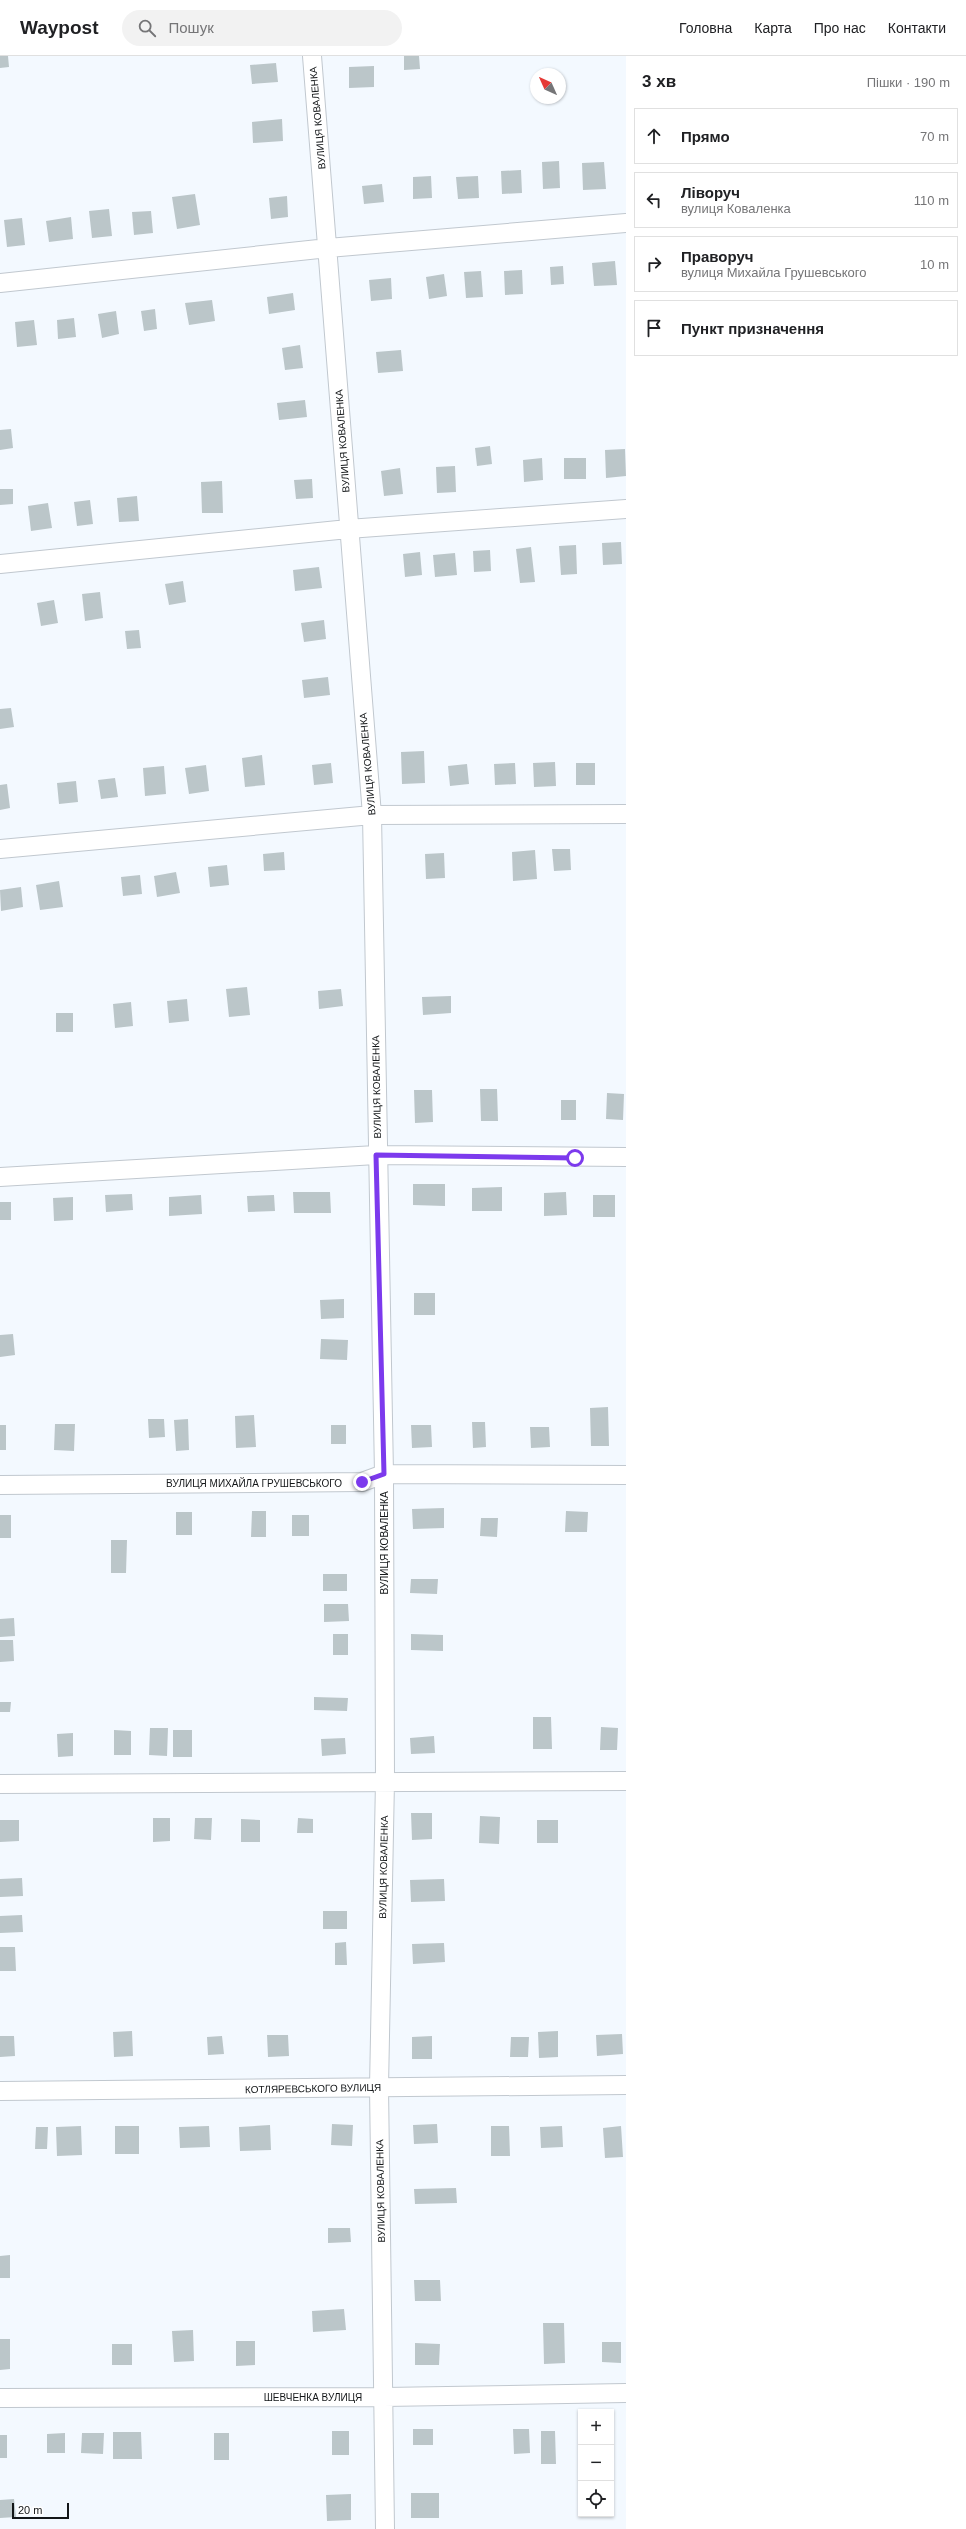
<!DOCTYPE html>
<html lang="uk">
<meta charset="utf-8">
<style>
:root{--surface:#fff;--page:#f2f2f2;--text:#202124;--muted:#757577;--line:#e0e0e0}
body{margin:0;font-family:Helvetica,sans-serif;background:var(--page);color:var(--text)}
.controls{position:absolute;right:12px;bottom:12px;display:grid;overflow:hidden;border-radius:0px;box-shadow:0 1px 3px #0004}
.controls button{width:36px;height:36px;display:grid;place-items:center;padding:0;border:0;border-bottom:1px solid var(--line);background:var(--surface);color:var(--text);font:20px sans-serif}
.compass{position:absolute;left:530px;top:12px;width:36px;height:36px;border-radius:50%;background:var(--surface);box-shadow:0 1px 3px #0004;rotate:315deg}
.scale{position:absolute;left:12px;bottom:10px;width:57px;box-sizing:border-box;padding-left:4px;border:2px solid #131618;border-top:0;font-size:11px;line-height:14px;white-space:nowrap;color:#131618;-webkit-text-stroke:3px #fff;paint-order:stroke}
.stop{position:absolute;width:12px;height:12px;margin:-9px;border:3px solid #7c3aed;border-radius:50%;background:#fff}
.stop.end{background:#7c3aed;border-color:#fff;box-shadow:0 1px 4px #0008}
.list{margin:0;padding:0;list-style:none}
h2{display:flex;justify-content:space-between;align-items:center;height:52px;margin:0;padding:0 16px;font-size:17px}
h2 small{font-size:13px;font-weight:400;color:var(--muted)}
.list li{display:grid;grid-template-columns:26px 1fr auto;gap:12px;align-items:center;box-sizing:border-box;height:56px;margin:0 8px 8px;padding:0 8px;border:1px solid var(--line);border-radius:0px}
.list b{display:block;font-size:15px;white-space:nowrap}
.list p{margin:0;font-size:13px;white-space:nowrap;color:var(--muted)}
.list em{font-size:13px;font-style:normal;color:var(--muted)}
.icon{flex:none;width:22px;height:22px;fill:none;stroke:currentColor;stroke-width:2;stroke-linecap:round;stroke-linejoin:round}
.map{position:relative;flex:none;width:626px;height:2473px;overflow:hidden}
header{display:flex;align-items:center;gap:24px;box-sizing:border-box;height:56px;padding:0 20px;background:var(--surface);border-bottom:1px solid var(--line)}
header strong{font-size:19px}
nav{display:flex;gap:22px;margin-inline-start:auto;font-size:14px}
.search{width:280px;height:36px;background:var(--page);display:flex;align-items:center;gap:10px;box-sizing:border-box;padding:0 14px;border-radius:22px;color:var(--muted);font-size:15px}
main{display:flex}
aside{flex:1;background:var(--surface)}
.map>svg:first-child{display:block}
.building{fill:#bbc6c9}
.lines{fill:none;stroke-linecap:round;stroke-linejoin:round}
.minor-casing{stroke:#c1c8cf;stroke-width:20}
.minor{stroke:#fff;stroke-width:18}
.route{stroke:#7c3aed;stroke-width:5}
.labels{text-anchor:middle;stroke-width:3;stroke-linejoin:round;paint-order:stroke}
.street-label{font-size:10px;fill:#131618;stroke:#fff}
</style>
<header>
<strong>Waypost</strong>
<div class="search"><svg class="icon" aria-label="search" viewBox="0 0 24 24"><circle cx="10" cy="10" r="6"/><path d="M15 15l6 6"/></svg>Пошук</div>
<nav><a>Головна</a><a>Карта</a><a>Про нас</a><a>Контакти</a></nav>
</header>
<main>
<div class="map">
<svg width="626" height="2473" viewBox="0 0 626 2473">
<rect width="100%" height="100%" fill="#f3f9ff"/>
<path class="building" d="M0,0H8L9,11L0,12Z
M404,0H419L420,13L404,14Z
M276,7L278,26L252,28L250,9Z
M374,10V31L349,32V11Z
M282,63L283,85L253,87L252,66Z
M559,105L560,132L543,133L542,106Z
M604,106L606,133L583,134L582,107Z
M521,114L522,137L502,138L501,115Z
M431,120L432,142L413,143V121Z
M478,120L479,142L458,143L456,121Z
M382,128L384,146L364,148L362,130Z
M195,138L200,169L177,173L172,141Z
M287,140L288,161L271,163L269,142Z
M109,153L112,180L92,182L89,155Z
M151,155L153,177L134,179L132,156Z
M71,161L73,183L49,186L46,165Z
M22,162L25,189L7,191L4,164Z
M615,205L617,229L594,230L592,207Z
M563,210L564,228L551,229L550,211Z
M522,214L523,238L505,239L504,215Z
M481,215L483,241L466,242L464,216Z
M444,218L447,240L429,243L426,221Z
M391,222L392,243L371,245L369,224Z
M293,237L295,254L269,258L267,241Z
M212,244L215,265L189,269L185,247Z
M155,253L157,273L144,275L141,255Z
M116,255L119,278L102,282L98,258Z
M74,262L76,281L58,283L57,264Z
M34,264L37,289L17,291L15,266Z
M300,289L303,312L285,314L282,292Z
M401,294L403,315L378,317L376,296Z
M305,344L307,361L279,364L277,347Z
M11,373L13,392L0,394V374Z
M490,390L492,408L477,410L475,392Z
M625,393L626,420L606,422L605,394Z
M542,402L543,424L524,426L523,404Z
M564,402H586V423H564Z
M455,410L456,436L437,437L436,411Z
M400,412L403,438L384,440L381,415Z
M312,423L313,442L296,443L294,424Z
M222,425L223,457H202L201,426Z
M0,433H13V448L0,449Z
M137,440L139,465L119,466L117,442Z
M90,444L93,468L77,470L74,446Z
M48,447L52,472L31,475L28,450Z
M621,486L622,508L603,509L602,487Z
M576,489L577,518L561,519L559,490Z
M531,491L535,526L520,527L516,493Z
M490,494L491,515L474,516L473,495Z
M420,496L422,519L405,521L403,498Z
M455,497L457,519L435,521L433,499Z
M319,511L322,532L295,535L293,514Z
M183,525L186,546L169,549L165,528Z
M100,536L103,562L85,565L82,538Z
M54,544L58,567L41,570L37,547Z
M324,564L326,583L304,586L301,567Z
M139,574L141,592L127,593L125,575Z
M328,621L330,639L304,642L302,624Z
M11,652L14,671L0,673V653Z
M424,695L425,727L402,728L401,696Z
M262,699L265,729L245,731L242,702Z
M555,706L556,730L534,731L533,707Z
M331,707L333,727L314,729L312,709Z
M515,707L516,728L495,729L494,708Z
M576,707H595V729H576Z
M467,708L469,728L450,730L448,710Z
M206,709L209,735L189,738L185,712Z
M164,710L166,738L145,740L143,712Z
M115,722L118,741L101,743L98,724Z
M76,725L78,746L59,748L57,727Z
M7,728L10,752L0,754V729Z
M552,793H570L571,814L554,815Z
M535,794L537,823L513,825L512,796Z
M284,796L285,814L264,815L263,798Z
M444,797L445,822L426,823L425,798Z
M227,809L229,829L210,831L208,811Z
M176,816L180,837L157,841L154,820Z
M140,819L142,838L123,840L121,821Z
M59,825L63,851L40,854L36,829Z
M21,831L23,851L1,855L0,834Z
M247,931L250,959L229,961L226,933Z
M341,933L343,950L319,953L318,935Z
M451,940V957L423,959L422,941Z
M187,943L189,965L169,967L167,945Z
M131,946L133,970L115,972L113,948Z
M56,957H73V976H56Z
M480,1033H497L498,1065H481Z
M414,1034H432L433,1066L415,1067Z
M607,1037L624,1038L623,1064L606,1063Z
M561,1044H576V1064H561Z
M413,1128H445V1150L413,1149Z
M502,1131V1155H472V1132Z
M293,1136H330L331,1157H294Z
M566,1136L567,1159L544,1160V1137Z
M132,1138L133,1154L106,1156L105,1139Z
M201,1139L202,1158L169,1160V1141Z
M274,1139L275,1155L248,1156L247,1140Z
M593,1139H615V1161H593Z
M73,1141V1164L54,1165L53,1142Z
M0,1146H11V1164H0Z
M414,1237H435V1259H414Z
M344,1243V1262L321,1263L320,1244Z
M13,1278L15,1299L0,1301V1279Z
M321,1283L348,1284L347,1304L320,1303Z
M608,1351L609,1390H591L590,1352Z
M254,1359L256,1391L236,1392L235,1360Z
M148,1363H164L165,1381L149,1382Z
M188,1363L189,1394L176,1395L174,1364Z
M472,1366H485L486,1391L473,1392Z
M55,1368H75L74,1395L54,1394Z
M0,1369H6V1394H0Z
M331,1369H346V1388H331Z
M411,1369H431L432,1391L412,1392Z
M530,1371H549L550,1391L531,1392Z
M444,1452V1472L413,1473L412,1453Z
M252,1455H266V1481H251Z
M566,1455L588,1456L587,1476H565Z
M176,1456H192V1479H176Z
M0,1459H11V1482H0Z
M292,1459H309V1480H292Z
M481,1462H498L497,1481L480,1480Z
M111,1484H127L126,1517H111Z
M323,1518H347V1535H323Z
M411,1523H438L437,1538L410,1537Z
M324,1548H348L349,1565L324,1566Z
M14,1562L15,1580L0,1581V1563Z
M333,1578H348V1599H333Z
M411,1578L443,1579V1595L411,1594Z
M0,1584H13L14,1605L0,1606Z
M314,1641L348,1642L347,1655L314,1654Z
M0,1646H11L10,1656H0Z
M533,1661H551L552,1693H533Z
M601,1671L618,1672L617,1694H600Z
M150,1672H168L167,1700L149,1699Z
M114,1674L131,1675V1699H114Z
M173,1674H192V1701H173Z
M73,1677V1700L58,1701L57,1678Z
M434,1680L435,1697L411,1698L410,1682Z
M345,1682L346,1698L322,1700L321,1683Z
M411,1757H432V1783L412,1784Z
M480,1760L500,1761L499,1788L479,1787Z
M153,1762H170V1785L153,1786Z
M195,1762H212L211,1784L194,1783Z
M298,1762L313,1763V1777H297Z
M241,1763L260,1764V1786H241Z
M0,1764H19V1785L0,1786Z
M537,1764H558V1787H537Z
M22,1822L23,1840L0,1841V1823Z
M444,1823L445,1845L411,1846L410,1824Z
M323,1855H347V1873H323Z
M22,1859L23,1876L0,1877V1860Z
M346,1886L347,1909H335V1887Z
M444,1887L445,1906L413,1908L412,1888Z
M0,1891H15L16,1915H0Z
M132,1975L133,2000L114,2001L113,1976Z
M558,1975V2001L539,2002L538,1976Z
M622,1978L623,1998L597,2000L596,1979Z
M267,1979H288L289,2000L268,2001Z
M0,1980H14L15,2000L0,2001Z
M222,1980L224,1998L208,1999L207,1981Z
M432,1980V2003H412V1981Z
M511,1981H529L528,2001H510Z
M332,2068L353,2069L352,2090L331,2089Z
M437,2068L438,2087L414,2088L413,2069Z
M270,2069L271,2094L240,2095L239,2071Z
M81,2070L82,2099L57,2100L56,2071Z
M115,2070H139V2098H115Z
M209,2070L210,2091L180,2092L179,2071Z
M491,2070H509L510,2100H491Z
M562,2070L563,2091L541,2092L540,2071Z
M621,2070L623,2101L605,2102L603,2072Z
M36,2071H48L47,2093H35Z
M456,2132L457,2147L415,2148L414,2133Z
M328,2172H350L351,2186L328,2187Z
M10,2199V2222H0V2200Z
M414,2224H440L441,2245H415Z
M344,2253L346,2274L313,2276L312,2255Z
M543,2267H564L565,2307L544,2308Z
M193,2274L194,2305L174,2306L172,2275Z
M0,2283H10V2313L0,2314Z
M236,2285H255V2309L236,2310Z
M602,2286H621V2307L602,2306Z
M415,2287L440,2288L439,2309H415Z
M112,2288H132V2309H112Z
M413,2373H433V2389H413Z
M513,2373H529L530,2397L514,2398Z
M332,2375H349V2399H332Z
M541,2375H555L556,2408H541Z
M113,2376H141L142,2403H113Z
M65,2377V2397H47V2378Z
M82,2377H104L103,2398L81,2397Z
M214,2377H229V2404H214Z
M0,2379H7V2402H0Z
M411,2437H439V2462H411Z
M351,2438V2464L327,2465L326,2439Z
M14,2443L16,2461L0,2462V2444Z"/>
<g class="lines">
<defs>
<path id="minor" d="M312,0L372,759L384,1418L385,1725L379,2031L385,2473
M0,227L328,192L626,167
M0,508L348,473L626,453
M0,793L372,759L626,758
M0,1121L376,1099L626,1101
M0,1429L362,1426L384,1418L626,1419
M0,1728L626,1725
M0,2035L626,2029
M0,2342L384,2341L626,2337"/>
</defs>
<use href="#minor" class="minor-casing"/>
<use href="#minor" class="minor"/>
</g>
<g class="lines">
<path class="route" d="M362,1426L384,1418L376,1099L575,1102"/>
</g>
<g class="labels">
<g class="street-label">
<text transform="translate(317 62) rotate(-95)" y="4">ВУЛИЦЯ КОВАЛЕНКА</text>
<text transform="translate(342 385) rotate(-94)" y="4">ВУЛИЦЯ КОВАЛЕНКА</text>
<text transform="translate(367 708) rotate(-95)" y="4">ВУЛИЦЯ КОВАЛЕНКА</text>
<text transform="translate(376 1031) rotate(-91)" y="4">ВУЛИЦЯ КОВАЛЕНКА</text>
<text x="254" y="1431">ВУЛИЦЯ МИХАЙЛА ГРУШЕВСЬКОГО</text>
<text transform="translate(384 1487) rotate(-90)" y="4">ВУЛИЦЯ КОВАЛЕНКА</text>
<text transform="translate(383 1811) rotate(-89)" y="4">ВУЛИЦЯ КОВАЛЕНКА</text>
<text transform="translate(313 2032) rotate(-1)" y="4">КОТЛЯРЕВСЬКОГО ВУЛИЦЯ</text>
<text transform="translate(380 2135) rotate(-91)" y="4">ВУЛИЦЯ КОВАЛЕНКА</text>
<text x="313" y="2345">ШЕВЧЕНКА ВУЛИЦЯ</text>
</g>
</g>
</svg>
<div class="controls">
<button>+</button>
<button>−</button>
<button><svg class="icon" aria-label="locate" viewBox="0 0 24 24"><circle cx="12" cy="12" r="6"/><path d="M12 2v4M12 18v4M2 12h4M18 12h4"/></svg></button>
</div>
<svg class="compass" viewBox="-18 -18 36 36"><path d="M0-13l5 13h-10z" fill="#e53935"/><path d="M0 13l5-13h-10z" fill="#757577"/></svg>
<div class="scale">20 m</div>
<div class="stop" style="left:575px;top:1102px"></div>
<div class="stop end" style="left:362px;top:1426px"></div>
</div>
<aside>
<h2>3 хв<small>Пішки · 190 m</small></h2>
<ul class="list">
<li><svg class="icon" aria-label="ahead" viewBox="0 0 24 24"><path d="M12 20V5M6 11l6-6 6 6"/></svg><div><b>Прямо</b></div><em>70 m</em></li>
<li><svg class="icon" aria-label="left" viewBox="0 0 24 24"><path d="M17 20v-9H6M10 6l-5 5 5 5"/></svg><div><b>Ліворуч</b><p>вулиця Коваленка</p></div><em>110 m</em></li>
<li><svg class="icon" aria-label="right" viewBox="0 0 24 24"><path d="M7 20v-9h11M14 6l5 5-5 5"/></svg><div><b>Праворуч</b><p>вулиця Михайла Грушевського</p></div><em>10 m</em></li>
<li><svg class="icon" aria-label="arrive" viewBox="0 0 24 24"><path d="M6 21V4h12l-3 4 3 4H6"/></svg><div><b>Пункт призначення</b></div></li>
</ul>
</aside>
</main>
